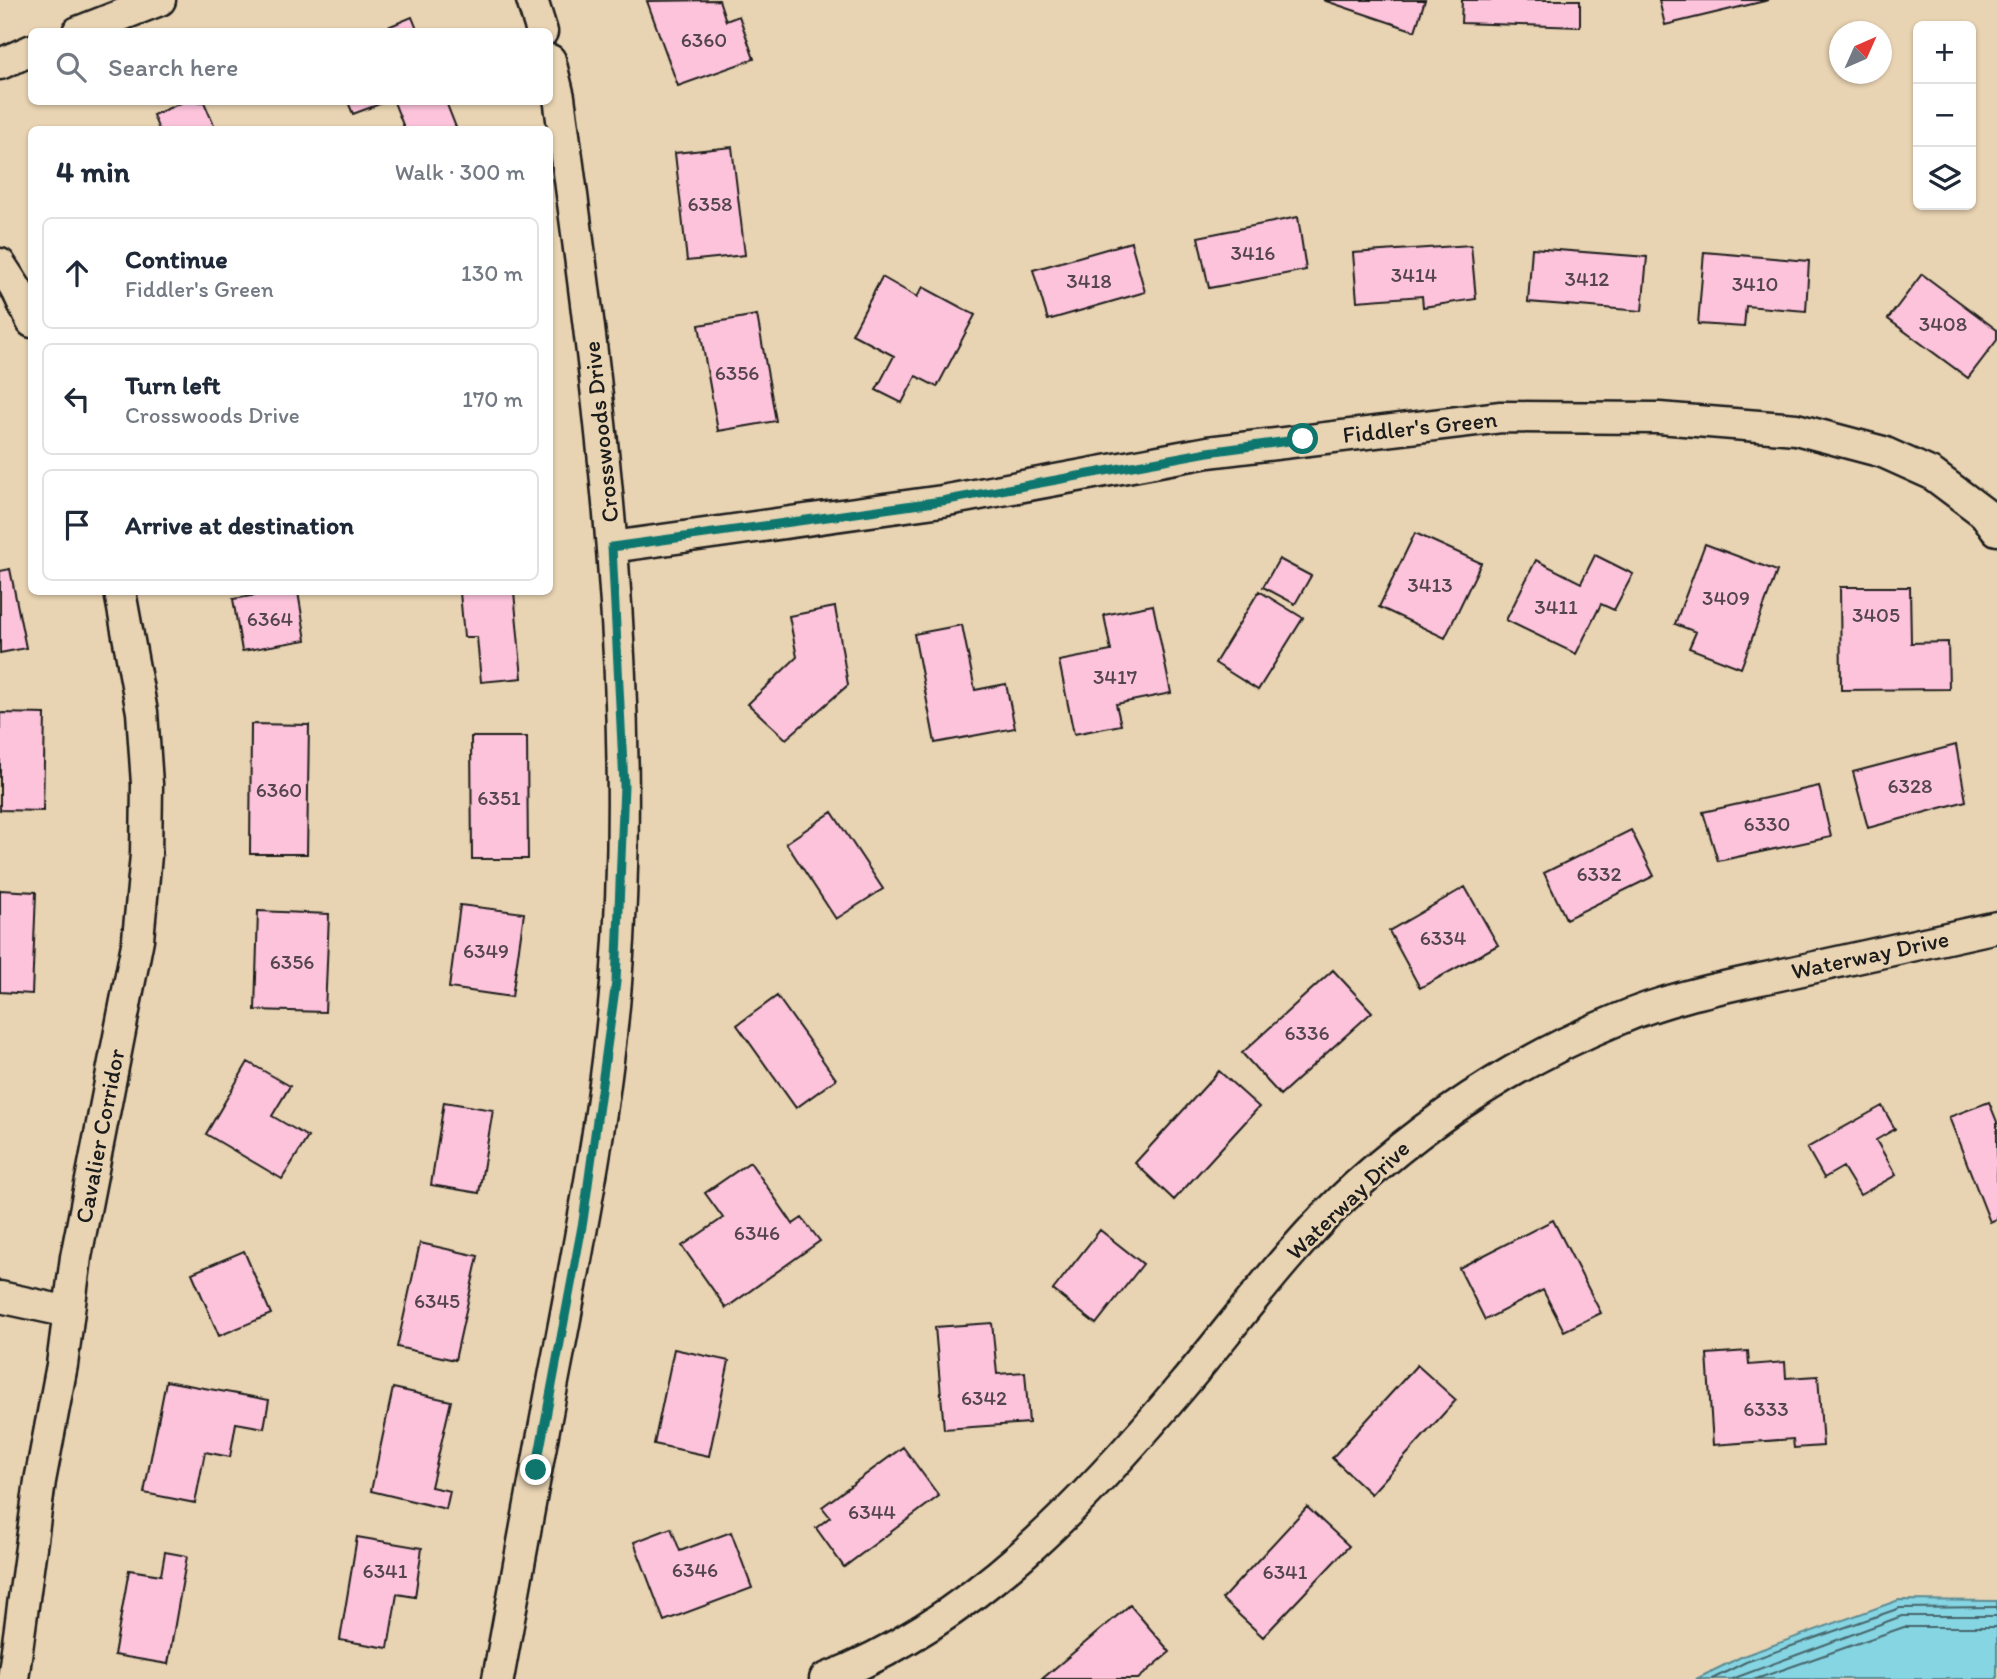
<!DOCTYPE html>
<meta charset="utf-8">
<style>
:root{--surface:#fff;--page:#f2f2f3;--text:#1f2937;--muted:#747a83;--line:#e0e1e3}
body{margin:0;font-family:Itim,sans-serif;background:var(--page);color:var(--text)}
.controls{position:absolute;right:21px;top:21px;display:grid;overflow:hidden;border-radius:10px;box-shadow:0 2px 5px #0004}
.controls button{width:63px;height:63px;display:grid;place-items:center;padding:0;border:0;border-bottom:2px solid var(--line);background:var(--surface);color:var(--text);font:35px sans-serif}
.compass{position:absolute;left:1829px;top:21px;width:63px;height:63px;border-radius:50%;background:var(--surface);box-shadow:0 2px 5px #0004;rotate:45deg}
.stop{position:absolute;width:21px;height:21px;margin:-16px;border:5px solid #0f766e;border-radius:50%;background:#fff}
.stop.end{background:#0f766e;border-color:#fff;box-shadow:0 2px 7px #0008}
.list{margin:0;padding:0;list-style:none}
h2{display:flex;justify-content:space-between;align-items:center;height:91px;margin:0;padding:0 28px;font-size:30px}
h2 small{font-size:23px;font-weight:400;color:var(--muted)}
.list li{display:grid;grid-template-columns:46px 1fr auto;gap:21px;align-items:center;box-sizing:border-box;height:112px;margin:0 14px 14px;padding:0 14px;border:2px solid var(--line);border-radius:10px}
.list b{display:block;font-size:26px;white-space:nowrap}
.list p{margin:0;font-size:23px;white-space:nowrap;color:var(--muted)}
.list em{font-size:23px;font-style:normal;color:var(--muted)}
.icon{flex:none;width:38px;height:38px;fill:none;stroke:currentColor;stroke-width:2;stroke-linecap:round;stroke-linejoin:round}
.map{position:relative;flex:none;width:1997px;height:1679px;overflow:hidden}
.search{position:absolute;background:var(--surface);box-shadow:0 2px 5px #0004;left:28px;top:28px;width:525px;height:77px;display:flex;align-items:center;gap:18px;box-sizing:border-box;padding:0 24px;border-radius:10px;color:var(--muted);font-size:26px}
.panel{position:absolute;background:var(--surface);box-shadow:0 2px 5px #0004;left:28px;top:126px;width:525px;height:469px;border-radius:10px}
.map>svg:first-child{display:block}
.water{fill:#86d5e3;stroke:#5c8b93;stroke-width:2}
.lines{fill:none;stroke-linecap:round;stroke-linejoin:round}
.shore{stroke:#46666c;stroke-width:2}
.building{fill:#fcc3da;stroke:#1c1c1c;stroke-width:2}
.minor-casing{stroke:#1c1c1c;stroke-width:35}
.minor{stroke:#e8d3b2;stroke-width:30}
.route{stroke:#0f766e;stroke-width:9}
.labels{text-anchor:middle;stroke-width:5;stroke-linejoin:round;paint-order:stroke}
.number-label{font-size:21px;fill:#54464c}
.street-label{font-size:24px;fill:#1c1c1c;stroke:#e8d3b2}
</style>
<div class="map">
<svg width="1997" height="1679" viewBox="0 0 1997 1679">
<rect width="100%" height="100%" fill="#e8d3b2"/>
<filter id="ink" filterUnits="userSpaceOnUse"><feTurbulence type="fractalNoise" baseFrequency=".0143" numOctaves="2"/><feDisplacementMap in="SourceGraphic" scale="14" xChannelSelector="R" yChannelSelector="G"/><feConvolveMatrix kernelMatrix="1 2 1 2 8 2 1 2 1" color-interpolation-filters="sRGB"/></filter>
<g filter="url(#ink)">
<path class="water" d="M1899,1600L1997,1601V1679H1696L1743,1656Z"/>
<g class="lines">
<path class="shore" d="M1712,1679L1746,1662L1900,1608L1997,1607
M1732,1679L1902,1616H1997
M1756,1679L1904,1627H1997"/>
</g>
<path class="building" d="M719,0L726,21L739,16L754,59L678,86L647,1Z
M1323,0H1425L1415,31Z
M1462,0H1580V27L1461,23Z
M1659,0H1769L1665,25Z
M412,17L418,32H376Z
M183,102H204L216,130H159L153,115Z
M348,102H385L353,114Z
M394,102H446L457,130H405Z
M732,147L745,255L687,261L675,153Z
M1298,217L1306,270L1209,288L1198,237Z
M1131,242L1145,292L1048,320L1033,270Z
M1471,245L1476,299L1423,307L1422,296L1357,301L1353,253Z
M1532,248L1647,257L1642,311L1528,302Z
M1704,252L1809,261L1806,311L1746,306L1744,327L1698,324Z
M1922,274L1997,330V340L1968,378L1888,319Z
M882,277L917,297L923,287L975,315L937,387L916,376L902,403L876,390L894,356L852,334Z
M757,315L776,421L718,431L699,325Z
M1415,533L1481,563L1445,638L1379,607Z
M1705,544L1777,571L1741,668L1689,648L1696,632L1675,624Z
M1595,555L1633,574L1614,610L1601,604L1576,654L1506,620L1536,560L1581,583Z
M1279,559L1311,576L1295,604L1263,587Z
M10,569L26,648L0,653V571Z
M1840,587H1910L1911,643L1948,642L1949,689L1841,690Z
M1259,591L1303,618L1258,690L1215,663Z
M274,592H298L306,640L242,651L233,599Z
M460,592H514L522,678L481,682L477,637H464Z
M1153,605L1171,693L1116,704L1121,725L1074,734L1059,661L1111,651L1104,615Z
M835,607L848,685L786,739L748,704L797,657L789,616Z
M962,625L975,690L1006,684L1015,728L935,743L914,634Z
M0,713L45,714L43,811L0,810Z
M251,724L309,725L307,854H250Z
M471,737H527L528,859H472Z
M1956,745L1966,801L1868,828L1853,772Z
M1819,786L1831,837L1718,861L1703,812Z
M832,812L883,889L836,919L786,843Z
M1631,830L1654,876L1566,919L1544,873Z
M1465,887L1498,945L1420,988L1389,931Z
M0,890L36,892L32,994L0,992Z
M460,905L524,913L512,997L449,988Z
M258,911L329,914L325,1012L255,1010Z
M1333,970L1372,1012L1280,1095L1242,1053Z
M777,996L836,1079L796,1108L737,1025Z
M248,1062L290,1086L272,1116L308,1137L282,1179L206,1134Z
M1219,1071L1259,1107L1174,1200L1135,1163Z
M444,1102L493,1110L479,1193L431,1185Z
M1989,1102L1997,1122V1219L1990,1222L1949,1117Z
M1882,1106L1895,1129L1876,1140L1896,1175L1860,1195L1843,1167L1824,1178L1807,1148Z
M750,1162L793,1224L802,1218L820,1241L726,1308L682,1246L723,1218L705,1193Z
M1553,1220L1601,1313L1564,1331L1543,1290L1485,1320L1459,1268Z
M1100,1230L1143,1264L1096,1324L1053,1290Z
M420,1243L478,1256L455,1360L397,1347Z
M244,1251L271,1314L219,1336L192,1273Z
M992,1323L997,1374L1025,1372L1029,1423L944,1429L935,1327Z
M674,1349L729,1361L709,1456L654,1444Z
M1748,1351L1749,1365L1785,1362L1786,1378L1818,1376L1823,1446L1794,1448L1793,1439L1713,1445L1707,1354Z
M1417,1365L1456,1400L1371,1494L1332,1458Z
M166,1381L269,1400L264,1428L236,1423L230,1457L205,1452L195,1503L144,1493Z
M393,1388L451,1401L431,1487L450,1491L446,1509L371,1491Z
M903,1447L939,1496L844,1567L816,1528L830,1517L822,1507Z
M1307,1507L1349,1546L1263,1637L1222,1599Z
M671,1528L680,1551L731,1532L752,1588L664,1621L634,1542Z
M357,1537L422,1548L415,1597L397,1594L388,1648L340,1640Z
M165,1552L187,1556L168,1664L114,1655L129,1570L161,1575Z
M1130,1605L1170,1652L1138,1679H1042Z"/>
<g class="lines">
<defs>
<path id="minor" d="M532,0L542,32
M78,32L160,0
M0,64L32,50
M0,264L17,290L32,322
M612,547L942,501L1208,452L1501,417L1659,418L1796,429L1883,452L1932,474L1984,513L1997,530
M0,1297L69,1312
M13,1679L40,1481L62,1365L76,1257L138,939L146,855L147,784L142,712L120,592
M498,1679C518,1571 537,1463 558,1356C581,1233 606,1108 616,983C640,687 598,390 559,97L550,60
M825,1679C971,1623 1084,1503 1183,1385C1240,1317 1292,1244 1358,1184C1435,1115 1523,1058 1619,1019C1670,997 1725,987 1779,975C1851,959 1924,943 1997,927"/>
</defs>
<use href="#minor" class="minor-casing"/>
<use href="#minor" class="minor"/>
</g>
</g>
<g class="lines" filter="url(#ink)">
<path class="route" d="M536,1470L583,1221L616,982L624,785L612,547L942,501L1208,452L1303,439"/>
</g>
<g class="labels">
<g class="number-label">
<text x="704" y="47">6360</text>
<text x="710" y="211">6358</text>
<text x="1253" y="260">3416</text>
<text x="1414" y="282">3414</text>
<text x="1587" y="286">3412</text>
<text x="1089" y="288">3418</text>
<text x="1755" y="291">3410</text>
<text x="1943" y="331">3408</text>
<text x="737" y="380">6356</text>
<text x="1430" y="592">3413</text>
<text x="1726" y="605">3409</text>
<text x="1556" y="614">3411</text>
<text x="1876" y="622">3405</text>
<text x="270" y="626">6364</text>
<text x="1115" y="684">3417</text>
<text x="1910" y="793">6328</text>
<text x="279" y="797">6360</text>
<text x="499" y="805">6351</text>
<text x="1767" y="831">6330</text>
<text x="1599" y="881">6332</text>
<text x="1443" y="945">6334</text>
<text x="486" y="958">6349</text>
<text x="292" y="969">6356</text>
<text x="1307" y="1040">6336</text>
<text x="757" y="1240">6346</text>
<text x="437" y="1308">6345</text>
<text x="984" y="1405">6342</text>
<text x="1766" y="1416">6333</text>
<text x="872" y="1519">6344</text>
<text x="695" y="1577">6346</text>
<text x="385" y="1578">6341</text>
<text x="1285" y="1579">6341</text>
</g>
<g class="street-label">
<text transform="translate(1420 427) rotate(-6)" y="8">Fiddler's Green</text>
<text transform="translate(601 432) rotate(-96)" y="8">Crosswoods Drive</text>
<text transform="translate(1870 955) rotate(-12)" y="8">Waterway Drive</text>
<text transform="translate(100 1136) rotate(-79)" y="8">Cavalier Corridor</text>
<text transform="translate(1348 1200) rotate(-44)" y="8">Waterway Drive</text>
</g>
</g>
</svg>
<div class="controls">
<button>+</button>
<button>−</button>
<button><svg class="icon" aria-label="layers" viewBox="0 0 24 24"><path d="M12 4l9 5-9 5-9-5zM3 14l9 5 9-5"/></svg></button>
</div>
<svg class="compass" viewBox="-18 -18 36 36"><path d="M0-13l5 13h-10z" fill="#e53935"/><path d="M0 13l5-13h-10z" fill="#747a83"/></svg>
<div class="stop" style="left:1303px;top:439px"></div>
<div class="stop end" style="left:536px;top:1470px"></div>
<div class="search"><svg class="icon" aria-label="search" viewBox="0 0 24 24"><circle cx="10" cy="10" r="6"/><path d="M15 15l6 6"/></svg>Search here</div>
<section class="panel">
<h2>4 min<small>Walk · 300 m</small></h2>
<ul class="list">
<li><svg class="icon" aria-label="ahead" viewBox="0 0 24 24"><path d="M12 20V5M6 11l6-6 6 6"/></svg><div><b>Continue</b><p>Fiddler's Green</p></div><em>130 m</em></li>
<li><svg class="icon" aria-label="left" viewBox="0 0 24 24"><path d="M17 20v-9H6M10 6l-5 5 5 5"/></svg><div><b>Turn left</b><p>Crosswoods Drive</p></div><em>170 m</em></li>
<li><svg class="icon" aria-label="arrive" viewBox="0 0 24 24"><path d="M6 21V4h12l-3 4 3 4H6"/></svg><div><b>Arrive at destination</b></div></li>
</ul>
</section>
</div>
